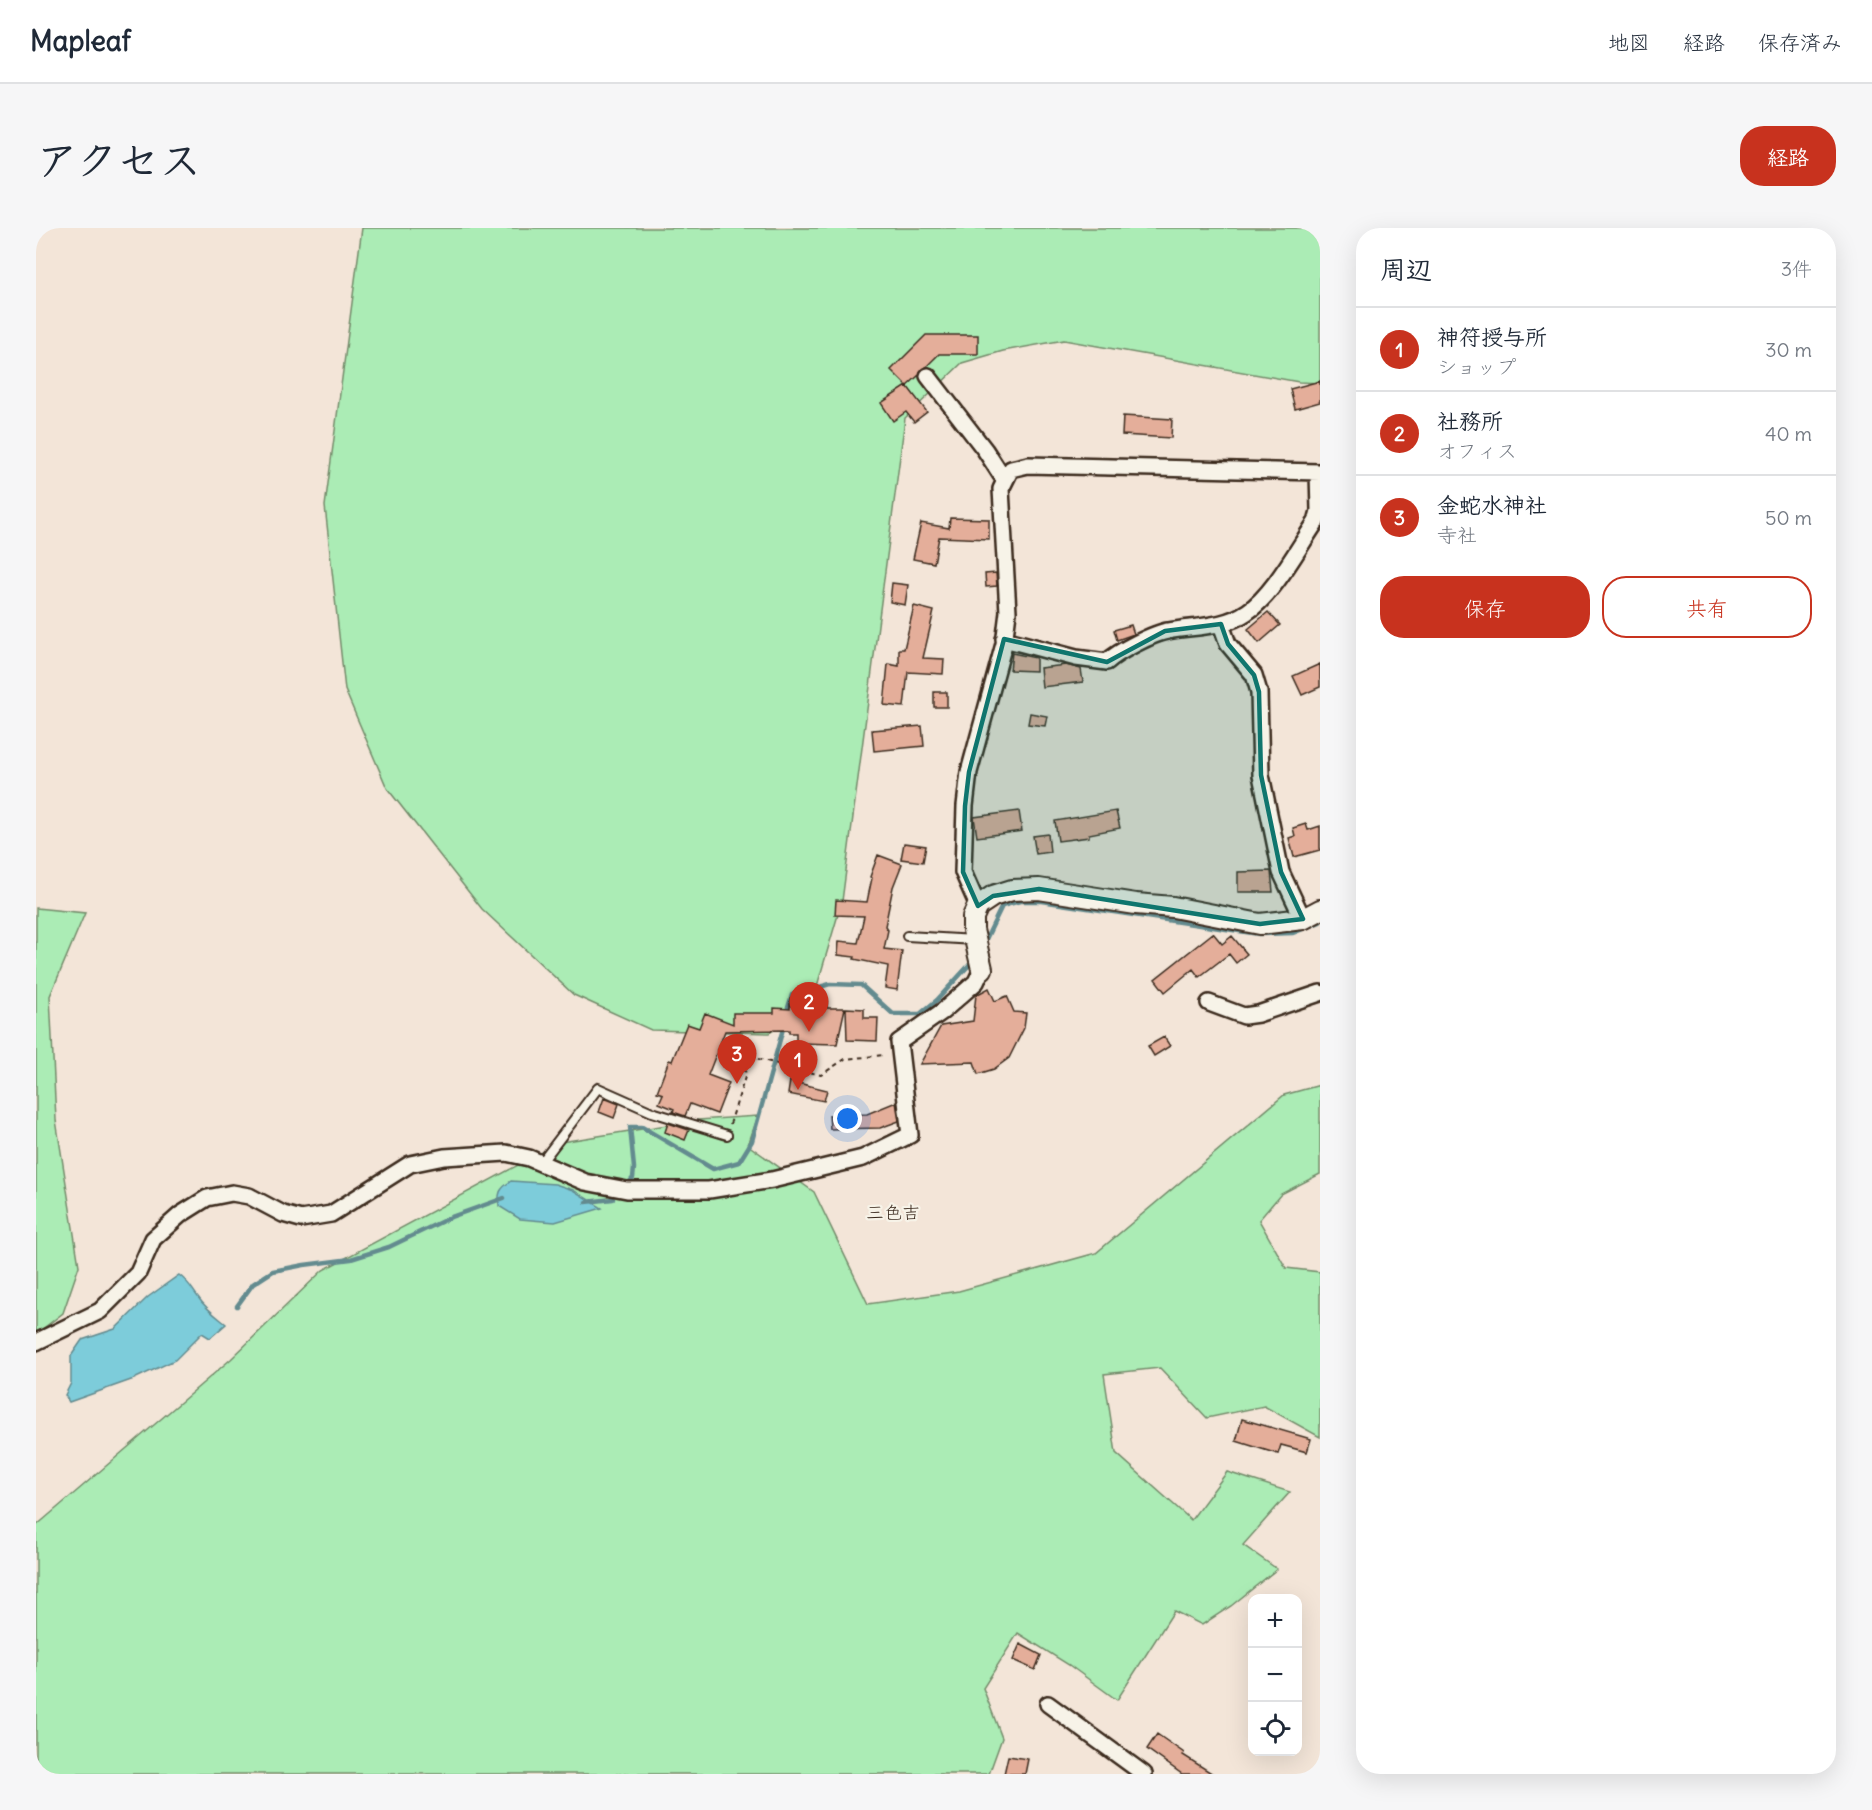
<!DOCTYPE html>
<html lang="ja">
<meta charset="utf-8">
<style>
:root{--surface:#fff;--page:#f6f6f7;--text:#1f2937;--muted:#747a83;--line:#e0e1e3;--accent:#c8321e}
body{margin:0;font-family:Delius,"Klee One",sans-serif;background:var(--page);color:var(--text)}
.controls{position:absolute;right:18px;bottom:18px;display:grid;overflow:hidden;border-radius:12px;box-shadow:0 6px 24px #0002}
.controls button{width:54px;height:54px;display:grid;place-items:center;padding:0;border:0;border-bottom:2px solid var(--line);background:var(--surface);color:var(--text);font:30px sans-serif}
.you{position:absolute;left:812px;top:891px;width:21px;height:21px;margin:-15px;border:4px solid #fff;border-radius:50%;background:#1a73e8;box-shadow:0 0 0 9px #1a73e833}
.badge{display:grid;place-items:center;width:39px;height:39px;border-radius:50%;background:var(--accent);color:#fff;font-size:20px;font-weight:700}
.pin{position:absolute;translate:-50% -50px;filter:drop-shadow(0 2px 3px #0008)}
.pin::after{content:'';position:absolute;top:32px;width:21px;height:18px;background:inherit;clip-path:polygon(0 0,100% 0,50% 100%)}
.list{margin:0;padding:0;list-style:none}
h2{display:flex;justify-content:space-between;align-items:center;height:78px;margin:0;padding:0 24px;font-size:26px}
h2 small{font-size:20px;font-weight:400;color:var(--muted)}
.list li{display:grid;grid-template-columns:39px 1fr auto;gap:18px;align-items:center;box-sizing:border-box;height:84px;padding:0 24px;border-top:2px solid var(--line)}
.list b{display:block;font-size:22px;white-space:nowrap}
.list p{margin:0;font-size:20px;white-space:nowrap;color:var(--muted)}
.list em{font-size:20px;font-style:normal;color:var(--muted)}
.actions{display:flex;gap:12px;padding:18px 24px}
.actions a{flex:1;padding:14px 0;border:2px solid var(--accent);border-radius:24px;text-align:center;font-size:21px;color:var(--accent)}
.actions .main{background:var(--accent);color:#fff}
.icon{flex:none;width:33px;height:33px;fill:none;stroke:currentColor;stroke-width:2;stroke-linecap:round;stroke-linejoin:round}
.map{position:relative;flex:none;width:1284px;height:1546px;overflow:hidden;border-radius:24px}
header{display:flex;align-items:center;gap:36px;box-sizing:border-box;height:84px;padding:0 30px;background:var(--surface);border-bottom:2px solid var(--line)}
header strong{font-size:28px}
nav{display:flex;gap:33px;margin-inline-start:auto;font-size:21px}
.intro{display:flex;align-items:center;justify-content:space-between;box-sizing:border-box;height:144px;padding:0 36px}
h1{margin:0;font-size:42px}
.button{padding:15px 27px;border-radius:24px;background:var(--accent);color:#fff;font-size:21px;font-weight:700}
main{display:flex;gap:36px;padding:0 36px}
aside{flex:1;background:var(--surface);border-radius:24px;box-shadow:0 6px 24px #0002}
.map>svg:first-child{display:block}
.green{fill:#abecb5;stroke:#738b6a;stroke-width:1.5}
.water{fill:#7dccda;stroke:#638b8f;stroke-width:1.5}
.lines{fill:none;stroke-linecap:round;stroke-linejoin:round}
.stream{stroke:#638b8f;stroke-width:4.5}
.building{fill:#e4ae9a;stroke:#3b2a1e;stroke-width:1.5}
.service-casing{stroke:#3b2a1e;stroke-width:12}
.minor-casing{stroke:#3b2a1e;stroke-width:20}
.tertiary-casing{stroke:#3b2a1e;stroke-width:24}
.path{stroke:#3b2a1e;stroke-width:2;stroke-dasharray:4.5 4.5;stroke-linecap:butt}
.service{stroke:#f7f3e8;stroke-width:8}
.minor{stroke:#f7f3e8;stroke-width:15}
.tertiary{stroke:#f7f3e8;stroke-width:20}
.marked{fill:#0f766e;fill-opacity:0.2;stroke:#0f766e;stroke-width:4.5;stroke-linejoin:round}
.labels{text-anchor:middle;stroke-width:4.5;stroke-linejoin:round;paint-order:stroke}
.quarter-label{font-size:18px;fill:#3b2a1e;stroke:#f7f3e8}
</style>
<header>
<strong>Mapleaf</strong>
<nav><a>地図</a><a>経路</a><a>保存済み</a></nav>
</header>
<div class="intro"><h1>アクセス</h1><a class="button">経路</a></div>
<main>
<div class="map">
<svg width="1284" height="1546" viewBox="0 0 1284 1546">
<rect width="100%" height="100%" fill="#f3e5d8"/>
<filter id="ink" filterUnits="userSpaceOnUse"><feTurbulence type="fractalNoise" baseFrequency=".0167" numOctaves="2"/><feDisplacementMap in="SourceGraphic" scale="12" xChannelSelector="R" yChannelSelector="G"/><feConvolveMatrix kernelMatrix="1 2 1 2 8 2 1 2 1" color-interpolation-filters="sRGB"/></filter>
<g filter="url(#ink)">
<path class="green" d="M326,0H1284V155L1263,154L1028,112L967,123L926,135L869,190L806,673L774,782L733,805L615,802L538,767L446,681L351,560L309,462L289,278Z
M0,680L49,685L14,768L20,892L43,1038L27,1085L0,1106Z
M1284,857V946L1245,966L1223,992L1250,1040L1284,1044V1209L1228,1178L1171,1190L1124,1140L1068,1146L1080,1225L1155,1292L1191,1244L1254,1264L1207,1317L1241,1341L1195,1378L1166,1397L1138,1383L1081,1472L1033,1437L982,1405L947,1460L966,1510L953,1546H0V1298L195,1131L287,1042L525,914L662,892L722,888L712,917L778,964L832,1076L923,1063L1060,1025L1248,867Z"/>
<path class="water" d="M475,953L519,956L537,962L566,980L519,994L484,991L463,978C462,965 463,961 475,953Z
M143,1047C153,1054 155,1060 162,1069C169,1080 180,1088 190,1096L174,1110L166,1105L139,1132L98,1151L33,1174L29,1167L35,1155V1128L46,1112L79,1101L112,1069Z"/>
<g class="lines">
<path class="stream" d="M950,711L966,678L984,673H1005L1223,706L1257,705L1284,694
M750,786L756,767L794,756L825,757L857,786H884L901,772L935,735
M591,957L597,950L598,940L594,899H606L677,941L703,934L716,913L748,797
M550,974L577,971
M201,1078L217,1056L237,1043L268,1037L315,1031L353,1019L415,989L468,970"/>
</g>
<path class="building" d="M890,107H942V126H903L891,138L886,141L883,147L871,158L855,142Z
M1284,153V174L1259,181L1254,161Z
M871,158L891,184L878,194L870,184L857,193L845,175Z
M1087,188L1136,191L1135,210L1086,207Z
M914,290L953,291V311L903,309L898,335L877,331L885,295L913,300Z
M960,345L961,358L950,359L949,346Z
M856,355L872,357L869,377L854,374Z
M878,378L898,383L887,430L908,431L907,446L872,444L868,479L848,477L852,436L863,438V421H868Z
M1232,384L1244,397L1223,415L1212,401Z
M1095,397L1098,406L1081,412L1078,402Z
M976,425L1000,430V443L974,442Z
M1284,436V459L1266,467L1257,448Z
M1030,437L1045,441L1047,454L1006,459L1004,440Z
M898,464H911V479H898Z
M994,485L1011,488L1009,498L992,496Z
M886,498L888,518L838,523L836,502Z
M983,583L986,603L941,609L938,589Z
M1080,583L1084,600L1053,606V609L1022,613L1019,593Z
M1270,596L1272,602L1284,598V622L1258,629L1253,610L1259,608L1257,600Z
M1012,606L1014,624L1000,626L997,608Z
M868,615L890,618L887,634L865,631Z
M842,627L866,636L857,659L849,698L852,702L848,721L866,723L861,762L849,760L852,738L818,731L819,729L802,727L803,713L822,715L828,688L799,687L800,672L831,674L836,650L834,649Z
M1235,643L1237,664H1202V644Z
M1177,705L1186,716L1196,708L1211,726L1200,735L1193,726L1163,749L1157,741L1129,764L1119,751Z
M953,760L959,773L971,768L978,784L990,785L988,800L973,830L958,841L942,846L938,834L884,836L905,798L937,793L940,767Z
M754,770L791,771V780H809L801,816L760,815V805H753V802L689,803L672,847L693,855L681,886L654,876L649,888L637,884L638,881L623,875L627,866L621,864L633,832L636,833L651,796L663,800L669,785L697,796V785H738V780L754,781Z
M810,780L828,781V790H842L841,813L811,812Z
M1128,809L1134,818L1118,828L1112,818Z
M754,853L791,862L788,873L752,866Z
M568,870L583,876L578,890L563,884Z
M860,874L863,893L844,900L794,901L793,887L831,886Z
M632,895L653,902L649,912L629,904Z
M1206,1191L1275,1211L1271,1224L1245,1217L1242,1226L1200,1213Z
M984,1416L1005,1427L999,1442L977,1432Z
M1121,1506L1148,1525L1147,1527L1177,1546H1146L1111,1521Z
M972,1528L992,1531L989,1546H968Z"/>
<g class="lines">
<defs>
<path id="service" d="M871,708L939,712
M505,935L562,860L616,884L691,907"/>
<path id="minor" d="M892,148L949,222L969,253
M1185,396L1192,416L1218,447L1223,464L1225,547L1245,644L1267,691
M968,411L1040,430L1071,434C1081,424 1118,405 1132,403C1158,398 1188,400 1211,384C1237,367 1262,320 1280,294L1283,283L1282,244
M942,678L927,644L929,578L933,544L968,416L972,384L965,261L975,241L992,237L1284,244
M1173,775L1208,788L1222,786L1284,765
M0,1114L64,1083L102,1045L117,1011L144,987L171,970L196,965L213,968L247,986L265,991L295,986L374,936L408,929L470,925L493,930L549,954L591,962H673L736,952L827,930L874,907L863,814L907,783L940,754L946,741
M1012,1476L1108,1546"/>
<path id="tertiary" d="M946,741L937,702V689L942,678L957,668L976,662L1003,661L1100,676L1137,679L1224,696L1267,691L1284,682"/>
</defs>
<use href="#service" class="service-casing"/>
<use href="#minor" class="minor-casing"/>
<use href="#tertiary" class="tertiary-casing"/>
<path class="path" d="M687,822L785,847L809,831L849,827
M767,842L770,821
M694,896L709,849L710,829"/>
<use href="#service" class="service"/>
<use href="#minor" class="minor"/>
<use href="#tertiary" class="tertiary"/>
</g>
</g>
<path class="marked" d="M1185,396L1192,416L1218,447L1223,464L1225,547L1245,644L1267,691L1224,696L1003,661L957,668L942,678L927,644L929,578L933,544L968,411L1071,434L1129,403Z"/>
<g class="labels">
<g class="quarter-label">
<text x="857" y="991">三色吉</text>
</g>
</g>
</svg>
<div class="controls">
<button>+</button>
<button>−</button>
<button><svg class="icon" aria-label="locate" viewBox="0 0 24 24"><circle cx="12" cy="12" r="6"/><path d="M12 2v4M12 18v4M2 12h4M18 12h4"/></svg></button>
</div>
<div class="you"></div>
<div class="pin badge" style="left:762px;top:862px">1</div>
<div class="pin badge" style="left:773px;top:804px">2</div>
<div class="pin badge" style="left:701px;top:856px">3</div>
</div>
<aside>
<h2>周辺<small>3件</small></h2>
<ul class="list">
<li><span class="badge">1</span><div><b>神符授与所</b><p>ショップ</p></div><em>30 m</em></li>
<li><span class="badge">2</span><div><b>社務所</b><p>オフィス</p></div><em>40 m</em></li>
<li><span class="badge">3</span><div><b>金蛇水神社</b><p>寺社</p></div><em>50 m</em></li>
</ul>
<div class="actions"><a class="main">保存</a><a>共有</a></div>
</aside>
</main>
